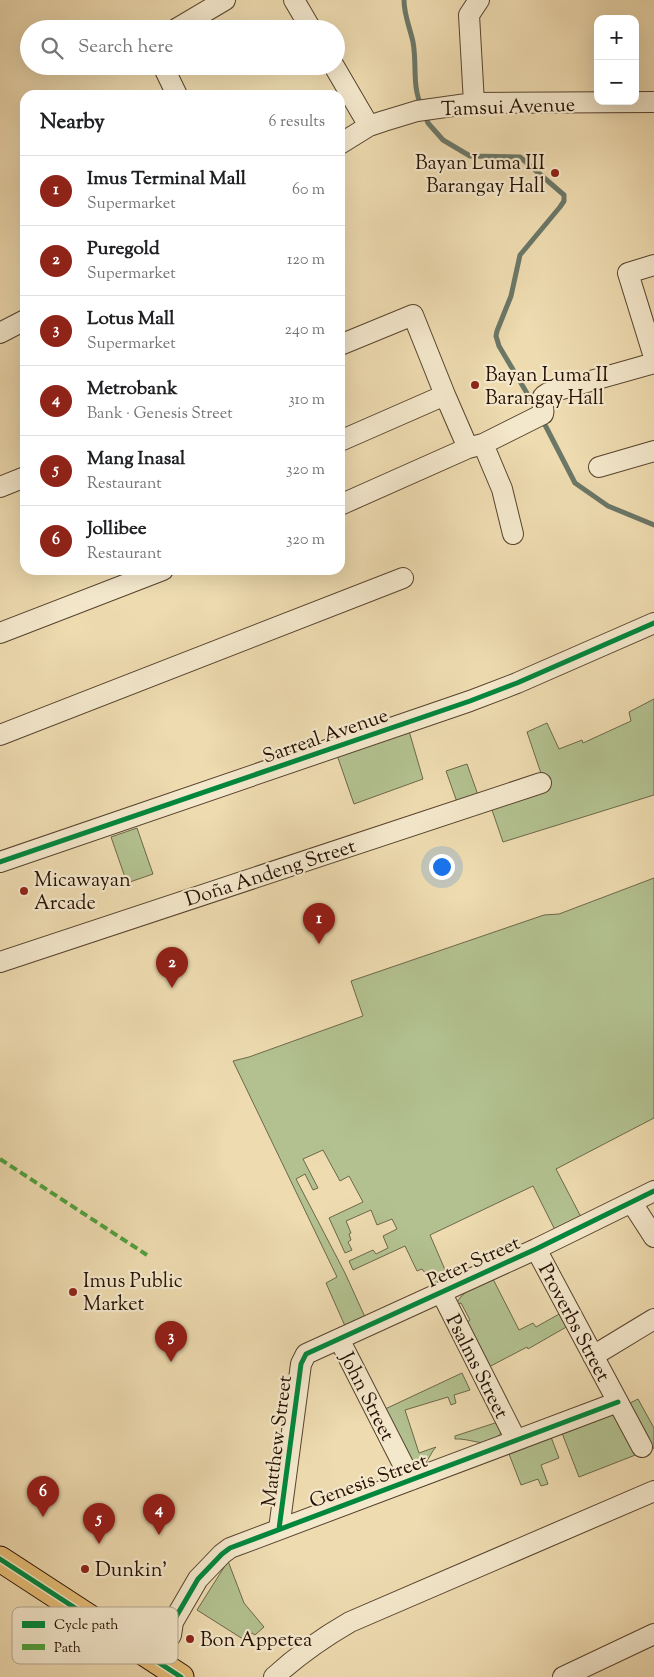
<!DOCTYPE html>
<meta charset="utf-8">
<style>
:root{--surface:#fff;--page:#f6f6f6;--text:#202124;--muted:#757577;--line:#e0e0e0;--accent:#8f2418}
body{margin:0;font-family:"Sorts Mill Goudy",serif;background:var(--page);color:var(--text)}
.controls{position:absolute;right:15px;top:15px;display:grid;overflow:hidden;border-radius:10px;box-shadow:0 5px 20px #0002}
.controls button{width:45px;height:45px;display:grid;place-items:center;padding:0;border:0;border-bottom:1px solid var(--line);background:var(--surface);color:var(--text);font:25px sans-serif}
.you{position:absolute;left:441px;top:866px;width:18px;height:18px;margin:-12px;border:4px solid #fff;border-radius:50%;background:#1a73e8;box-shadow:0 0 0 8px #1a73e833}
.badge{display:grid;place-items:center;width:32px;height:32px;border-radius:50%;background:var(--accent);color:#fff;font-size:16px;font-weight:700}
.pin{position:absolute;translate:-50% -41px;filter:drop-shadow(0 1px 2px #0008)}
.pin::after{content:'';position:absolute;top:26px;width:18px;height:15px;background:inherit;clip-path:polygon(0 0,100% 0,50% 100%)}
.list{margin:0;padding:0;list-style:none}
h2{display:flex;justify-content:space-between;align-items:center;height:65px;margin:0;padding:0 20px;font-size:21px}
h2 small{font-size:16px;font-weight:400;color:var(--muted)}
.list li{display:grid;grid-template-columns:32px 1fr auto;gap:15px;align-items:center;box-sizing:border-box;height:70px;padding:0 20px;border-top:1px solid var(--line)}
.list b{display:block;font-size:19px;white-space:nowrap}
.list p{margin:0;font-size:16px;white-space:nowrap;color:var(--muted)}
.list em{font-size:16px;font-style:normal;color:var(--muted)}
.icon{flex:none;width:28px;height:28px;fill:none;stroke:currentColor;stroke-width:2;stroke-linecap:round;stroke-linejoin:round}
.map{position:relative;flex:none;width:654px;height:1677px;overflow:hidden}
.search{position:absolute;background:var(--surface);box-shadow:0 5px 20px #0002;left:20px;top:20px;width:325px;height:55px;display:flex;align-items:center;gap:12px;box-sizing:border-box;padding:0 18px;border-radius:28px;color:var(--muted);font-size:19px}
.panel{position:absolute;background:var(--surface);box-shadow:0 5px 20px #0002;left:20px;top:90px;width:325px;height:485px;border-radius:15px}
.map>svg:first-child{display:block}
.green{fill:#b3c190;stroke:#6c684a}
.lines{fill:none;stroke-linecap:round;stroke-linejoin:round}
.stream{stroke:#6b7767;stroke-width:5}
.minor-casing{stroke:#57432e;stroke-width:22}
.major-casing{stroke:#251003;stroke-width:27}
.minor{stroke:#f4e8cc;stroke-width:20}
.major{stroke:#e7be78;stroke-width:25}
.quiet{stroke:#50a03d;stroke-width:4;stroke-dasharray:8 4;stroke-linecap:butt}
.cycleway-casing{stroke:#f4e8cc;stroke-width:8}
.cycleway{stroke:#00873e;stroke-width:5}
.poi-dot{fill:#8f2418;stroke:#f4e8cc;stroke-width:2}
.labels{text-anchor:middle;stroke-width:4.5;stroke-linejoin:round;paint-order:stroke}
.street-label{font-size:20px;fill:#251003;stroke:#f4e8cc}
.poi-label{font-size:20px;fill:#251003;stroke:#f4e8cc;text-anchor:start}
.key{fill:#f4e8cc;stroke:#b6a790;stroke-width:1}
.key-label{font-size:14px;fill:#251003}
</style>
<div class="map">
<svg width="654" height="1677" viewBox="0 0 654 1677">
<rect width="100%" height="100%" fill="#eedbb0"/>
<filter id="stains"><feTurbulence type="fractalNoise" baseFrequency=".004" numOctaves="4"/><feColorMatrix values="0 0 0 0 .2 0 0 0 0 .09 0 0 0 0 .02 0 0 0 .5 -.17"/></filter>
<radialGradient id="worn" r=".72"><stop offset=".6" stop-color="#630" stop-opacity="0"/><stop offset="1" stop-color="#630" stop-opacity=".3"/></radialGradient>
<path class="green" d="M654,699V795L503,842L491,807L546,788L527,732L547,723L559,749L582,740L583,743L631,721L629,712Z
M409,731L423,779L354,804L337,755Z
M467,764L478,795L457,802L446,771Z
M137,828L153,874L127,883L111,837Z
M654,878V1118L556,1169L581,1217L555,1230L533,1186L430,1235L449,1279L435,1285L429,1272L425,1273L422,1269L417,1271L405,1246L353,1270L349,1261L373,1250L376,1254L388,1248L383,1236L397,1229L392,1219L377,1225L371,1210L346,1221L351,1233L349,1234L351,1240L348,1242L352,1250L345,1253L329,1218L363,1202L349,1176L340,1181L323,1150L303,1159L318,1188L313,1190L305,1174L296,1179L345,1273L365,1317L345,1326L326,1283L337,1277L233,1061L249,1057L363,1016L351,981L544,915L559,914Z
M493,1279L519,1330L533,1323L536,1327L561,1313L568,1326L528,1349L527,1347L487,1368L464,1324L470,1320L461,1303L456,1305C461,1290 480,1285 493,1279Z
M462,1373L470,1390L454,1395L456,1403L451,1405L448,1397L405,1410L419,1453L436,1447C428,1456 427,1469 413,1466L383,1410Z
M638,1399L654,1428V1448L652,1449L628,1404Z
M617,1413L638,1454L579,1477L562,1433Z
M498,1422L502,1431C490,1452 474,1438 455,1439V1436Z
M551,1437L559,1458L541,1465L548,1484L541,1486L538,1479L521,1485L509,1454Z
M228,1561L244,1603L264,1627L255,1635L252,1633L246,1641L197,1610Z"/>
<g class="lines">
<path class="stream" d="M404,0C404,15 410,28 413,42C417,63 412,86 421,105
M425,115L428,123L443,140L470,156L520,157L564,195V201L560,207L520,255L511,296L497,331L496,336L499,346L534,405
M543,421L575,483L608,506L654,525"/>
<defs>
<path id="minor" d="M294,0L311,29
M176,29L225,0
M163,66L177,95
M334,66L369,126
M474,103L469,15L479,0
M340,144L369,126L384,121L417,111L474,103L654,102
M654,265L628,273L654,357
M0,333L25,320
M340,345L413,315L445,395L340,441
M445,395L468,448
M483,444L502,489L513,534
M599,467L654,451
M0,487L25,477
M340,505L468,448L483,444L543,414C546,404 535,400 548,393L654,363
M0,633L163,570
M0,735L403,578
M0,862L470,701L517,683L654,623
M0,962L541,783
M632,1203L654,1237
M536,1249L642,1447
M441,1292L516,1440
M339,1339L411,1480
M593,1356L654,1319
M279,1529L301,1364L306,1354L536,1249L654,1191
M155,1660L171,1635L173,1622L198,1579L222,1554L230,1548L618,1402
M274,1677C297,1656 324,1637 350,1622L654,1491
M563,1677L654,1634"/>
<path id="major" d="M0,1559L181,1677"/>
</defs>
<use href="#minor" class="minor-casing"/>
<use href="#major" class="major-casing"/>
<use href="#minor" class="minor"/>
<use href="#major" class="major"/>
<path class="quiet" d="M0,1159L147,1255"/>
<defs>
<path id="cycleway" d="M0,862L470,701L517,683L654,623
M279,1529L301,1364L306,1354L536,1249L654,1191
M0,1559L181,1677
M155,1660L171,1635L173,1622L198,1579L222,1554L230,1548L618,1402"/>
</defs>
<use href="#cycleway" class="cycleway-casing"/>
<use href="#cycleway" class="cycleway"/>
</g>
<g class="poi-dot">
<circle cx="555" cy="173" r="5"/>
<circle cx="475" cy="385" r="5"/>
<circle cx="24" cy="891" r="5"/>
<circle cx="73" cy="1292" r="5"/>
<circle cx="85" cy="1569" r="5"/>
<circle cx="190" cy="1639" r="5"/>
</g>
<g class="labels">
<g class="street-label">
<text transform="translate(508 106) rotate(-2)" y="7">Tamsui Avenue</text>
<text transform="translate(325 735) rotate(-19)" y="7">Sarreal Avenue</text>
<text transform="translate(270 872) rotate(-18)" y="7">Doña Andeng Street</text>
<text transform="translate(473 1261) rotate(-24)" y="7">Peter Street</text>
<text transform="translate(575 1322) rotate(62)" y="7">Proverbs Street</text>
<text transform="translate(478 1366) rotate(63)" y="7">Psalms Street</text>
<text transform="translate(368 1396) rotate(63)" y="7">John Street</text>
<text transform="translate(276 1441) rotate(-83)" y="7">Matthew Street</text>
<text transform="translate(368 1480) rotate(-20)" y="7">Genesis Street</text>
</g>
<g class="poi-label">
<text x="545" y="169" text-anchor="end">Bayan Luma III<tspan x="545" dy="23">Barangay Hall</tspan></text>
<text x="485" y="381">Bayan Luma II<tspan x="485" dy="23">Barangay Hall</tspan></text>
<text x="34" y="886">Micawayan<tspan x="34" dy="23">Arcade</tspan></text>
<text x="83" y="1287">Imus Public<tspan x="83" dy="23">Market</tspan></text>
<text x="95" y="1576">Dunkin'</text>
<text x="200" y="1646">Bon Appetea</text>
</g>
</g>
<rect x="12" y="1607" width="166" height="57" rx="8" class="key"/>
<rect x="22" y="1621" width="23" height="7" fill="#00873e"/>
<rect x="22" y="1644" width="23" height="6" fill="#50a03d"/>
<g class="key-label">
<text x="54" y="1629">Cycle path</text>
<text x="54" y="1652">Path</text>
</g>
<rect width="100%" height="100%" filter="url(#stains)"/>
<rect width="100%" height="100%" fill="url(#worn)"/>
</svg>
<div class="controls">
<button>+</button>
<button>−</button>
</div>
<div class="you"></div>
<div class="pin badge" style="left:319px;top:944px">1</div>
<div class="pin badge" style="left:172px;top:988px">2</div>
<div class="pin badge" style="left:171px;top:1362px">3</div>
<div class="pin badge" style="left:159px;top:1535px">4</div>
<div class="pin badge" style="left:99px;top:1544px">5</div>
<div class="pin badge" style="left:43px;top:1517px">6</div>
<div class="search"><svg class="icon" aria-label="search" viewBox="0 0 24 24"><circle cx="10" cy="10" r="6"/><path d="M15 15l6 6"/></svg>Search here</div>
<section class="panel">
<h2>Nearby<small>6 results</small></h2>
<ul class="list">
<li><span class="badge">1</span><div><b>Imus Terminal Mall</b><p>Supermarket</p></div><em>60 m</em></li>
<li><span class="badge">2</span><div><b>Puregold</b><p>Supermarket</p></div><em>120 m</em></li>
<li><span class="badge">3</span><div><b>Lotus Mall</b><p>Supermarket</p></div><em>240 m</em></li>
<li><span class="badge">4</span><div><b>Metrobank</b><p>Bank · Genesis Street</p></div><em>310 m</em></li>
<li><span class="badge">5</span><div><b>Mang Inasal</b><p>Restaurant</p></div><em>320 m</em></li>
<li><span class="badge">6</span><div><b>Jollibee</b><p>Restaurant</p></div><em>320 m</em></li>
</ul>
</section>
</div>
